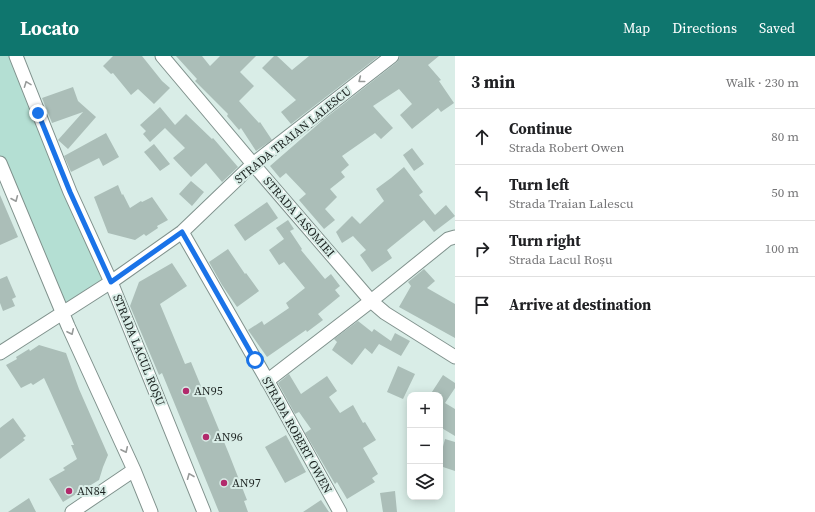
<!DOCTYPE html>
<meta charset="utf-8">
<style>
:root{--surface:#fff;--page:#f2f2f2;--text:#202124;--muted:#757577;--line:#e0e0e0;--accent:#0f766e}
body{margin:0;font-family:"Source Serif 4",serif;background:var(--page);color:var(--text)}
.controls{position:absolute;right:12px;bottom:12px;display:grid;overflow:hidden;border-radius:8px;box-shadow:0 2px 10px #0003}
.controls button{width:36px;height:36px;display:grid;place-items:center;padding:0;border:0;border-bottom:1px solid var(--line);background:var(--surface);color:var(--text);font:20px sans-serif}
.stop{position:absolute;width:12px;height:12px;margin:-9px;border:3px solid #1a73e8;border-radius:50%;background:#fff}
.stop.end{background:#1a73e8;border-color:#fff;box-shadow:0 1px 4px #0008}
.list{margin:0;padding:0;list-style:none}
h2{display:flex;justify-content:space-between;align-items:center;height:52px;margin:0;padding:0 16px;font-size:17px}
h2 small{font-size:13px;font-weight:400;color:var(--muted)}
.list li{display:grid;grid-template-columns:26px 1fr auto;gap:12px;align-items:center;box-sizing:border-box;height:56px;padding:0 16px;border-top:1px solid var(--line)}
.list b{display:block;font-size:15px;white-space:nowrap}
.list p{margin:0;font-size:13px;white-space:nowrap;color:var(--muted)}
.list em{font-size:13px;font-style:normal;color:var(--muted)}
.icon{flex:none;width:22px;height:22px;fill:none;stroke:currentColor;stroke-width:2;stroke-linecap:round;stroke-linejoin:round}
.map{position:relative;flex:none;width:455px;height:456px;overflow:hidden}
header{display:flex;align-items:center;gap:24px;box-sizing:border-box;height:56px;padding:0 20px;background:var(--accent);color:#fff}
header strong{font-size:19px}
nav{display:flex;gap:22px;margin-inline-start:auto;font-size:14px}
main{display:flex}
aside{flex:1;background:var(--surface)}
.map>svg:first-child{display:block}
.green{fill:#b4dfd3}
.building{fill:#abbeb8}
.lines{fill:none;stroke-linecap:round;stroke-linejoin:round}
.minor-casing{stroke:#80928d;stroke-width:15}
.minor{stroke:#fff;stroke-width:13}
.oneway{stroke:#989b9a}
.route{stroke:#1a73e8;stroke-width:5}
.poi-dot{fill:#b22a6c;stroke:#d9ede7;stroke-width:1.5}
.labels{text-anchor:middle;stroke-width:4;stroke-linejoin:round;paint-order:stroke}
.street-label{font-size:12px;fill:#1a211f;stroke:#d9ede7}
.poi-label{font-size:12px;fill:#1a211f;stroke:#d9ede7;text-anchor:start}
</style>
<header>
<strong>Locato</strong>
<nav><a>Map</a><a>Directions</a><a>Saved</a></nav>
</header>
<main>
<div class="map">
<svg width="455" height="456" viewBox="0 0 455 456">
<rect width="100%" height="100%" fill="#d9ede7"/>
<path class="green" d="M0,0H17L111,226L63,257L0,105Z"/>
<path class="building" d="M113,0H142L162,25L170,32L154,48L138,33L131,39L113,17L111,18L103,10Z
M176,0H202L210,10L220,0H256L240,16L254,30L239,45L259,67L260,66L272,84L256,95L241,72L239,74L227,60L228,58L195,25L197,23Z
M274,0H277L292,14L309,0H379L291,68L281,56L296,44L262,12Z
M400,0H439L428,9L441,24L439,25L454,47L441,56L438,52L412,73L400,59L412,48L399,33L373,50L393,72L381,83L375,77L342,100L349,109L341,116L345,121L330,133L337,141L325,153L335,164L324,173L299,144L306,138L286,117L280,122L270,110L323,64L397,6L399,3Z
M73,31L78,45L96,61L68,93L58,84L83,56L52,67L42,42Z
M160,51L175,69L186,58L212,83L213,82L238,111L222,126L206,107L191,121L173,102L185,92L165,72L150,86L143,78L146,75L140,69Z
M106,77L119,101L103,110L99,102L71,116L64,100Z
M154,88L170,108L160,115L144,96Z
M412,92L424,108L414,115L403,99Z
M404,111L423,136L419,139L435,159L446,149L455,160L434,176L424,164L387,194L392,202L372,216L360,199L366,194L353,180L342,187L336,176L352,160L360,168L384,145L376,133L391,122Z
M191,125L204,136L192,150L179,138Z
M118,129L122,139L123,138L130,152L141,145L142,146L152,141L168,164L157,170L158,172L146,180L144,178L135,184L108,177L94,141Z
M0,139L18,181L0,189Z
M267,146L278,162L245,185L234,169Z
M288,164L294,173L290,175L302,193L301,194L325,223L331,218L340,230L335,234L340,240L318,258L323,264L307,276L306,274L267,301L248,274L262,265L264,269L289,252L286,247L305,232L284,206L279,209L269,194L284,183L276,172Z
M228,193L245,218L246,217L259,235L237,251L222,229L209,206Z
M172,207L187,230L160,248L185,308L191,306L229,398L247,444L244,445L248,456H219L162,317L159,319L130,250L139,226Z
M424,213L435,225L427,232L455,248V282L399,251L411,230L408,226Z
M7,220L16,241L12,243L15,250L3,255L0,247V223Z
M358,265L372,276L374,273L391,285L395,277L410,285L401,300L379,288L372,298L365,292L352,309L332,294L337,286L334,283Z
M39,289L66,297L79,333L108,399L103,411L99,424L63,446L49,423L65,414L63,412L77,403L71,389H74L50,335L44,322L33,329L31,327L21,332L6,309L17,303L16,301L29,293L30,295Z
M398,310L415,318L403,343L387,336Z
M289,318L301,338L327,320L337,335L329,341L340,357L353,349L363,367L365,366L376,384L363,392L378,418L372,422L375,426L347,443L337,426L335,428L305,377L311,373L299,356L295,358L278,327Z
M443,319L455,327V332L445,347L455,353V380L440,371V339H430Z
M13,362L26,380L23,382L25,384L0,403V372Z
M286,379L306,416L285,427L265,391Z
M445,383L455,386V415L440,410V402Z
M395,435L397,456H383L380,437Z
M29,442L36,456H8Z
M321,444L329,456H303Z"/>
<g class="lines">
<defs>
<path id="minor" d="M16,0L70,136L111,226L204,456
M162,0L253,108L371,245L385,257L455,301
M0,107L68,270L134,414L151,456
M182,176L271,331L340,456
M0,297L111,226L182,176L253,108L392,0
M267,325L371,245L448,183L455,181
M72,456L134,414"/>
</defs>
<use href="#minor" class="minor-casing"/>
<use href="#minor" class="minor"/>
</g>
<defs><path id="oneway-chevron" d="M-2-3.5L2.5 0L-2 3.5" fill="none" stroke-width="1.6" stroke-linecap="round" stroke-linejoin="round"/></defs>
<g class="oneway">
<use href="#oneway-chevron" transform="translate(361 24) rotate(142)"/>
<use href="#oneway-chevron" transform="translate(27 28) rotate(-111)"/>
<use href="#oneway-chevron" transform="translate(15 143) rotate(67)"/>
<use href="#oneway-chevron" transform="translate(71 276) rotate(65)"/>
<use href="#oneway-chevron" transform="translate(125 394) rotate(65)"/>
<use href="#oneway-chevron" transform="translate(190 420) rotate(-112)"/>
</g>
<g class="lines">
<path class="route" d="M38,57L70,136L111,226L182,176L255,304"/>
</g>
<g class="poi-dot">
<circle cx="186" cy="335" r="4"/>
<circle cx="206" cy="381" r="4"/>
<circle cx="224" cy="427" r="4"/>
<circle cx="69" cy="435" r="4"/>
</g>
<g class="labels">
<g class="street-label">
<text transform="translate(293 79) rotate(-39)" y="4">STRADA TRAIAN LALESCU</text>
<text transform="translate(299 161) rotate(49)" y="4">STRADA IASOMIEI</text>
<text transform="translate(139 294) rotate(68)" y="4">STRADA LACUL ROȘU</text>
<text transform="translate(297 379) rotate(61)" y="4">STRADA ROBERT OWEN</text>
</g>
<g class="poi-label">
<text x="194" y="339">AN95</text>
<text x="214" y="385">AN96</text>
<text x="232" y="431">AN97</text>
<text x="77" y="439">AN84</text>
</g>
</g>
</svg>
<div class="controls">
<button>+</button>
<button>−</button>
<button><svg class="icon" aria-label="layers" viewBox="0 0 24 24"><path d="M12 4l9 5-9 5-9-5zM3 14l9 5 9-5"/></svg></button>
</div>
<div class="stop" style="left:255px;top:304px"></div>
<div class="stop end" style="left:38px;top:57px"></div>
</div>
<aside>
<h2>3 min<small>Walk · 230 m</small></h2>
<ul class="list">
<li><svg class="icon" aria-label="ahead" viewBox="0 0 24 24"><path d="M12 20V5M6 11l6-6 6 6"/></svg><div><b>Continue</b><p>Strada Robert Owen</p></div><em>80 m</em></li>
<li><svg class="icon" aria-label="left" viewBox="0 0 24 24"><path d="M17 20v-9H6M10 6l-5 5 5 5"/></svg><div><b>Turn left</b><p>Strada Traian Lalescu</p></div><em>50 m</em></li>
<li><svg class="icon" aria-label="right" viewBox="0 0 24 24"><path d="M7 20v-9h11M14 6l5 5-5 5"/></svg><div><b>Turn right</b><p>Strada Lacul Roșu</p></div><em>100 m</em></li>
<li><svg class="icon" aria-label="arrive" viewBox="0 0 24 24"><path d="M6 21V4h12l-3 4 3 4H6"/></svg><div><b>Arrive at destination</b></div></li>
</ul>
</aside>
</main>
